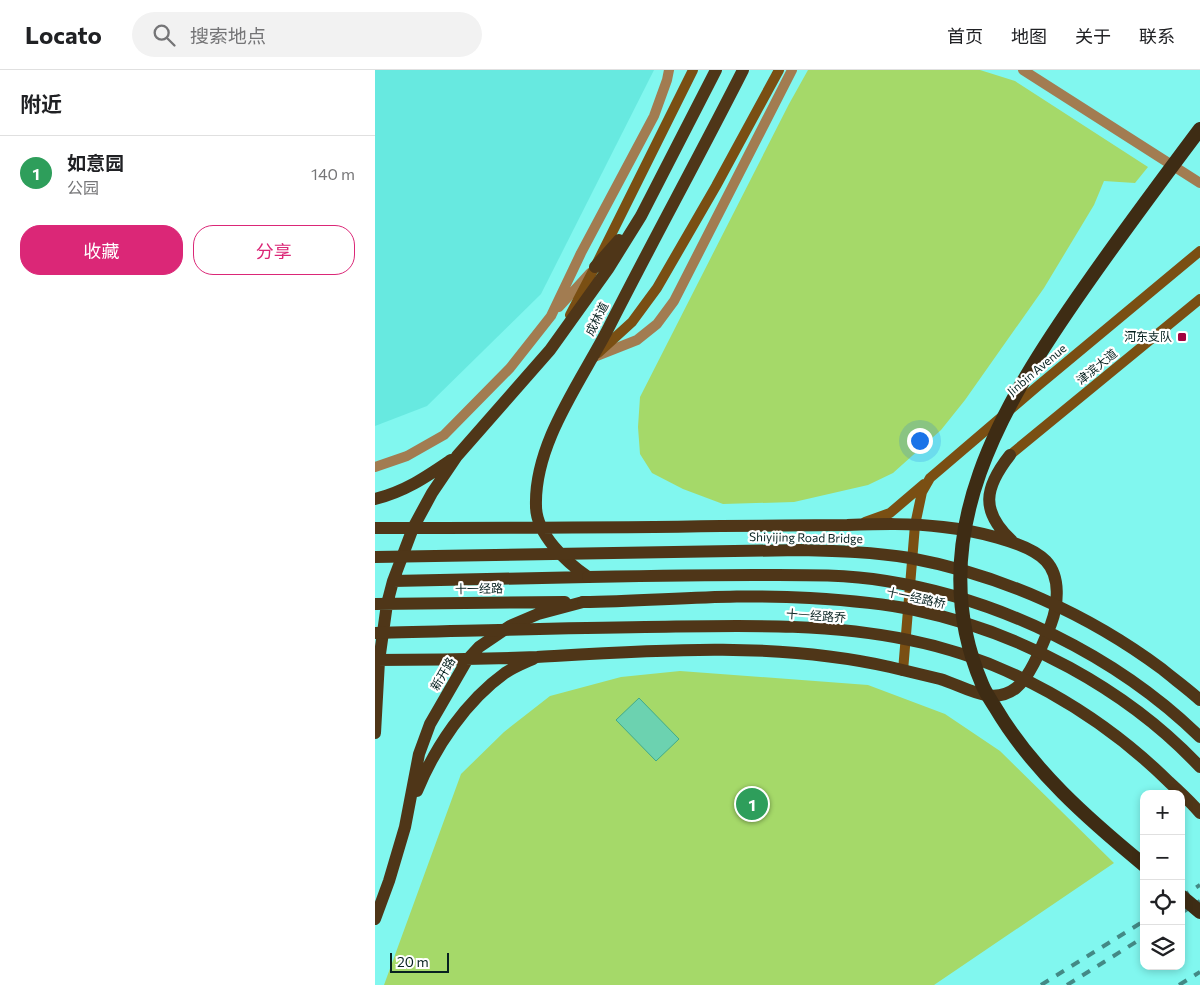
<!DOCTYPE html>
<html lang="zh">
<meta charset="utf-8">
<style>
:root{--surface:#fff;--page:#f2f2f2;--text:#202124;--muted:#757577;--line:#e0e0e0;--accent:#db2777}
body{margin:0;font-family:Commissioner,"Noto Sans SC",sans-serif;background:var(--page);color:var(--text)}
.controls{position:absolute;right:15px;bottom:15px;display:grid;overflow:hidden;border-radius:10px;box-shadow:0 2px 8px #0003}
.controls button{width:45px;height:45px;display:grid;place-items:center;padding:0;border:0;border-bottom:1px solid var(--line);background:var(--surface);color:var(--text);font:25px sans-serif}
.scale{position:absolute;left:15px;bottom:12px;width:59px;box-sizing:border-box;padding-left:5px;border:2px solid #072120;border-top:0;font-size:14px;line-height:18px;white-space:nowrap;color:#072120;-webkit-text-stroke:4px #fff;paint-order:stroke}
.you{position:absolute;left:544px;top:370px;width:18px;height:18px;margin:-12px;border:4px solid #fff;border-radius:50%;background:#1a73e8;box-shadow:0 0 0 8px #1a73e833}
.badge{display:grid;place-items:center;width:32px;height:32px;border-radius:50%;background:var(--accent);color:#fff;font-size:16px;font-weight:700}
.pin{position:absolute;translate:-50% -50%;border:2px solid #fff;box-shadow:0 1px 5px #0006}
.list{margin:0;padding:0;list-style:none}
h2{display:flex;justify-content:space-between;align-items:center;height:65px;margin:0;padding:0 20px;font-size:21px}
h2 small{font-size:16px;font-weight:400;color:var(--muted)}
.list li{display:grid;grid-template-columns:32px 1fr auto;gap:15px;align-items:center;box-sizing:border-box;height:75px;padding:0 20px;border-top:1px solid var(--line)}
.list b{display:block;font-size:19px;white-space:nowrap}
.list p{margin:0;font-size:16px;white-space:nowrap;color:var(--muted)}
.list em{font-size:16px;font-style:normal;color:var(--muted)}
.actions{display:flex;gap:10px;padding:15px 20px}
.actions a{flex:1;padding:11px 0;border:1px solid var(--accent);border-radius:20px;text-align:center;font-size:18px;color:var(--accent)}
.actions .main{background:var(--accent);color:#fff}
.icon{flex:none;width:28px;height:28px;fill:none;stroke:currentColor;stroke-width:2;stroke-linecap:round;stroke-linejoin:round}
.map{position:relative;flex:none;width:825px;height:915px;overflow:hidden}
header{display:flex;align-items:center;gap:30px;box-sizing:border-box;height:70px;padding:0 25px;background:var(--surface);border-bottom:1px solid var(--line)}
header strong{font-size:24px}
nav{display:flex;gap:28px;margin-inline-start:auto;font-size:18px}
.search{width:350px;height:45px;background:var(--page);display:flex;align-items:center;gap:12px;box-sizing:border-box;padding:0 18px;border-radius:28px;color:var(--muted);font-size:19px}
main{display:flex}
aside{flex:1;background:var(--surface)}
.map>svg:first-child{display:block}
.built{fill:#67e9e0}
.green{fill:#a5d969}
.building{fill:#6cd2b0;stroke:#41aa8a}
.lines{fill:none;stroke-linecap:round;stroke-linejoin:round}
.minor{stroke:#a27c51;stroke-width:10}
.tertiary{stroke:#a27c51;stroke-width:10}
.secondary{stroke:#7a4f13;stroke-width:10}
.primary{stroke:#4f3618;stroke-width:12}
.rail{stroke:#438985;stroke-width:4;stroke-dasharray:9 9;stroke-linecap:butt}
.primary-bridge{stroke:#4f3618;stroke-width:12}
.trunk-bridge{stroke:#3e2c14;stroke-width:14}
.poi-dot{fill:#a10340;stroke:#fff;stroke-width:2}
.labels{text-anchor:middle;stroke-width:4.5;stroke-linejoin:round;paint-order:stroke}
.street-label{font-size:12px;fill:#072120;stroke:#fff}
.poi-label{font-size:12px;fill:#072120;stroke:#fff;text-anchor:end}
</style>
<header>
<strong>Locato</strong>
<div class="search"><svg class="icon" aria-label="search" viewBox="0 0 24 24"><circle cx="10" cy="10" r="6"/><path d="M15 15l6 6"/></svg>搜索地点</div>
<nav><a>首页</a><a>地图</a><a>关于</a><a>联系</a></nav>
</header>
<main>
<aside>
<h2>附近<small></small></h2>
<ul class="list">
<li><span class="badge" style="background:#2e9e5b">1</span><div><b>如意园</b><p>公园</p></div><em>140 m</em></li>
</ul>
<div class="actions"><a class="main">收藏</a><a>分享</a></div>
</aside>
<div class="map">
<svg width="825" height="915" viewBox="0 0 825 915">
<rect width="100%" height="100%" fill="#81f7ef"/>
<path class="built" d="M0,0H279L166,224L52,336L0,356Z"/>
<path class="green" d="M433,0H605L640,11L773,97L760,113L729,111L719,135L669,218L590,330L566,360L518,403L493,415L419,432L348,434L308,419L277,403L265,384L263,357L265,327L414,34Z
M305,601L493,615L570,644L625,681L739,793L559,915H9L86,704L129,662L175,626L246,607Z"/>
<path class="building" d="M264,628L304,669L281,691L241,650Z"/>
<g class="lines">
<path class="minor" d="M648,0L825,113
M219,287L262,270L282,254L299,231L417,0"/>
<path class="tertiary" d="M184,237L215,203
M0,397L32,386L69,365L135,298L176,246L206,183L279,46L292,10L294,0"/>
<path class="secondary" d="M195,245L220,197L318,0
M223,283L257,252L282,218L341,116L404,0
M635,385L825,229
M490,452L515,443L549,414
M528,601L540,455L547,422L555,408L664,315L825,181"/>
<path class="primary" d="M220,197L244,170
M635,385C609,418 605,441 637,471
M0,429C31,421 51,407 76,390
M0,458C116,458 231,458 346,456C388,456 430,455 472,455C504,454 536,453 568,457C595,460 652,471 671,491C686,507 683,535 676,554C668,573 657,605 641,618C617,637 589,616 565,609C548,605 531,601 515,597C399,571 279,580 162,587C108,589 54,590 0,590
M213,507C191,492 161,464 161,436C159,374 205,313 233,259C277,172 324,87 368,0
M18,511L213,507
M0,534L190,532
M0,663L4,591L12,534L18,511L38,458L57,423L82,386L175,280L233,199L266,146L341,0
M42,721C60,677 91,631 130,603C139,597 149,593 158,589
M0,849L14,811L30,757L44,684L55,654L92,590L104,577L135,556L163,544L208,532"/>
<path class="rail" d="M806,827L825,815
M806,843L825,831
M666,915L769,851
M692,915L769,867
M804,915L825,902"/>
<path class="primary-bridge" d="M0,487L425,480C462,481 499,482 535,488C626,505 713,544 787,599C799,609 813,619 825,630
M213,507C268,506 324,505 379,505C423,505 468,504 511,511C625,529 742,586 825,667
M208,532C284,531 360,523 435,528C470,530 506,533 540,540C645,562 752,619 825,697
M0,563C90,561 180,558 270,557C356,556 449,552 534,570C631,589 724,643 794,712C805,722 816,732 825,743"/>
<path class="trunk-bridge" d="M769,795C713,749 657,700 620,637C615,629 610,622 607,614C544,467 629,332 711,215C748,162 786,111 825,59
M806,826L825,842"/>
</g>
<rect class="poi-dot" x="802" y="262" width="10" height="10" rx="2.5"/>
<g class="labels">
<g class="street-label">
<text transform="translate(222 249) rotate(-63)" y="4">成林道</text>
<text transform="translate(722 297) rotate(-39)" y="4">津滨大道</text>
<text transform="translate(662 300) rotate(-40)" y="4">Jinbin Avenue</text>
<text transform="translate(431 468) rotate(1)" y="4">Shiyijing Road Bridge</text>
<text transform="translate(104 519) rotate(-1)" y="4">十一经路</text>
<text transform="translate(541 528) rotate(12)" y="4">十一经路桥</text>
<text transform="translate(441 546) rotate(4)" y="4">十一经路乔</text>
<text transform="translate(68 604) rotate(-60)" y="4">新开路</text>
</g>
<g class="poi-label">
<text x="797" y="271">河东支队</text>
</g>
</g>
</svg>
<div class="controls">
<button>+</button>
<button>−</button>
<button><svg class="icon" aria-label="locate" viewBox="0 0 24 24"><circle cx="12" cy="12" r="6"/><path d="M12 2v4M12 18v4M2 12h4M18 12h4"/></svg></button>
<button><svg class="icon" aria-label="layers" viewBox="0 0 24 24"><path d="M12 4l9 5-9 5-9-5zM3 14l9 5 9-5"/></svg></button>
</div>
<div class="scale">20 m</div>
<div class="you"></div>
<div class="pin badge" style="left:377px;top:734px;background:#2e9e5b">1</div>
</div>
</main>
